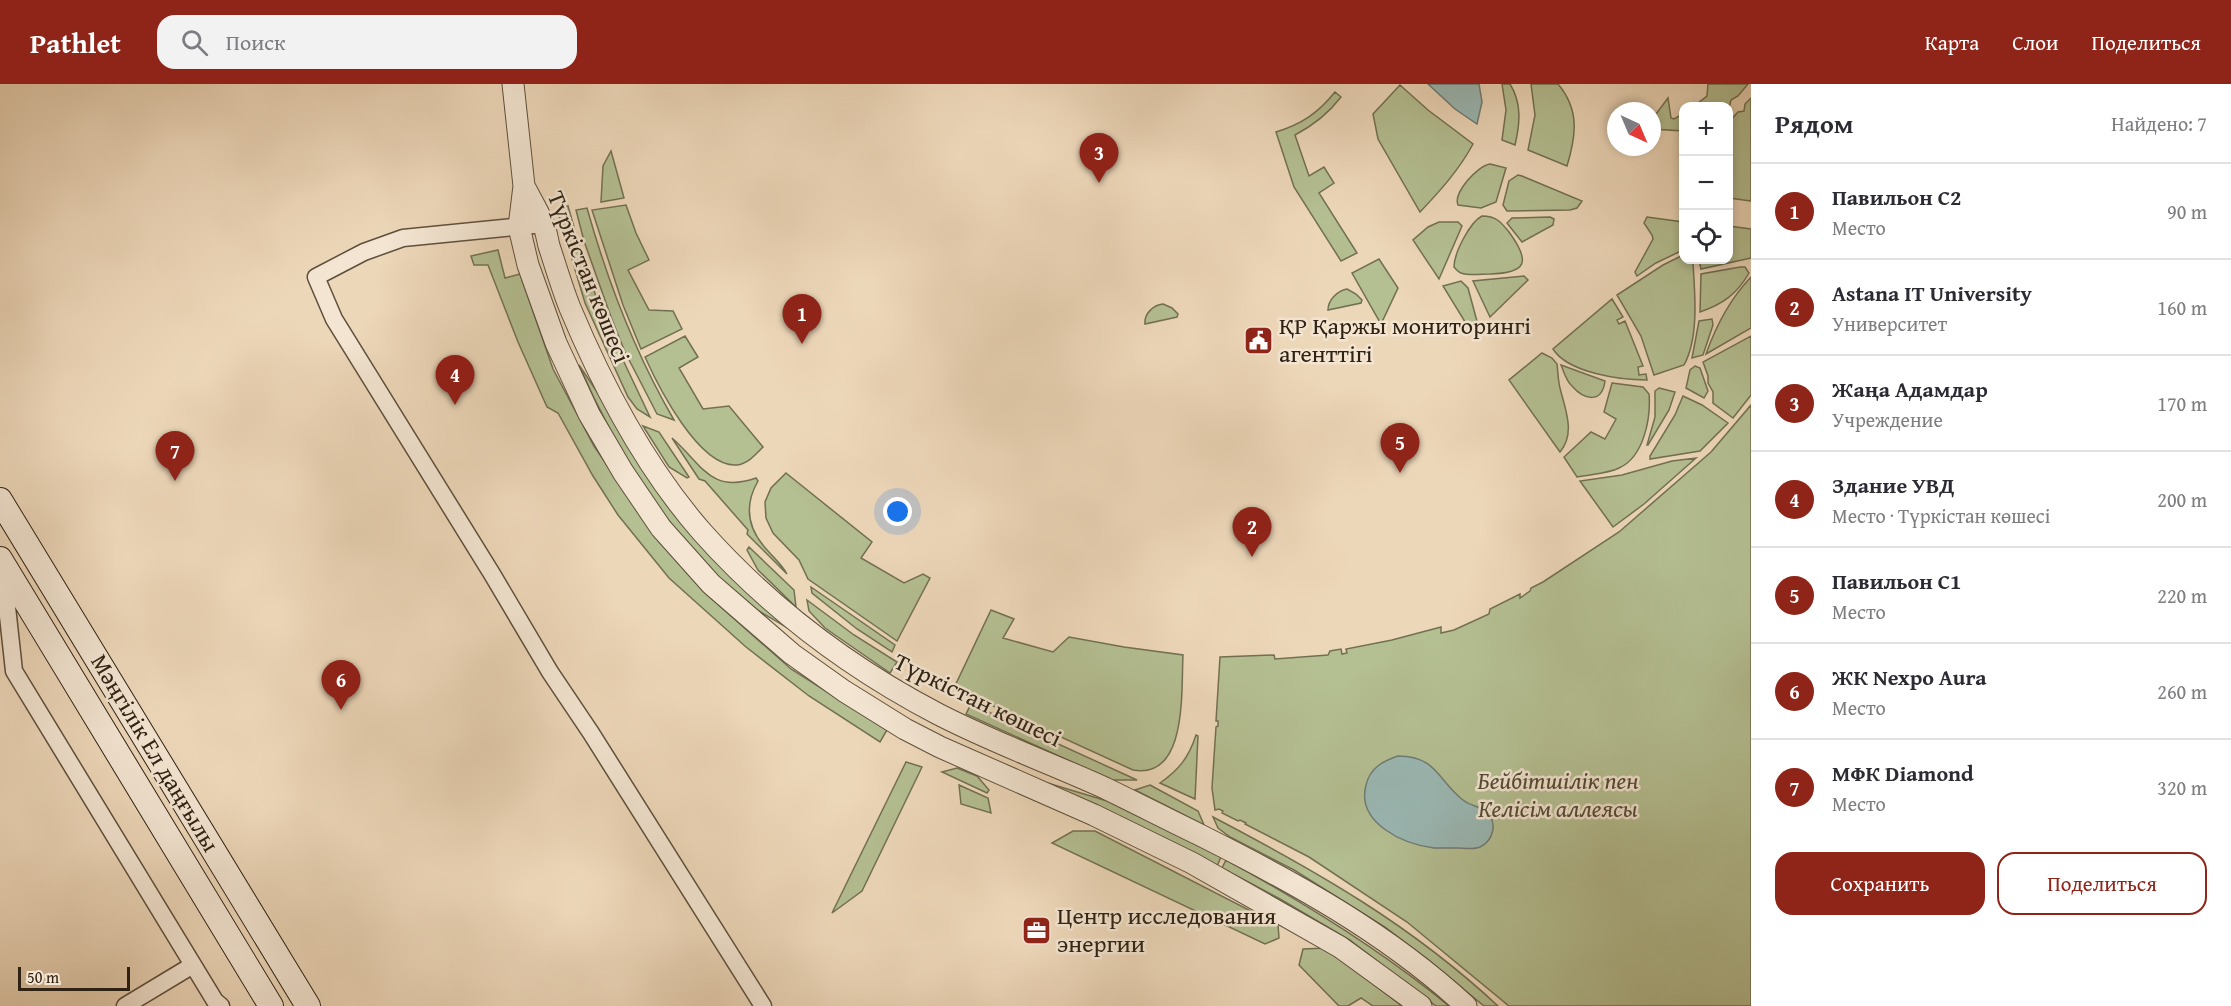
<!DOCTYPE html>
<html lang="ru">
<meta charset="utf-8">
<style>
:root{--surface:#fff;--page:#f2f2f3;--text:#2b2b33;--muted:#7c7c81;--line:#e1e1e2;--accent:#8f2418}
body{margin:0;font-family:"Gentium Book Plus",serif;background:var(--page);color:var(--text)}
.controls{position:absolute;right:18px;top:18px;display:grid;overflow:hidden;border-radius:12px;box-shadow:0 3px 9px #0003}
.controls button{width:54px;height:54px;display:grid;place-items:center;padding:0;border:0;border-bottom:2px solid var(--line);background:var(--surface);color:var(--text);font:30px sans-serif}
.compass{position:absolute;left:1607px;top:18px;width:54px;height:54px;border-radius:50%;background:var(--surface);box-shadow:0 3px 9px #0003;rotate:136deg}
.scale{position:absolute;left:18px;bottom:15px;width:112px;box-sizing:border-box;padding-left:6px;border:3px solid #2f2213;border-top:0;font-size:16px;line-height:21px;white-space:nowrap;color:#2f2213;-webkit-text-stroke:4px #f3e5d2;paint-order:stroke}
.you{position:absolute;left:898px;top:428px;width:21px;height:21px;margin:-15px;border:4px solid #fff;border-radius:50%;background:#1a73e8;box-shadow:0 0 0 9px #1a73e833}
.badge{display:grid;place-items:center;width:39px;height:39px;border-radius:50%;background:var(--accent);color:#fff;font-size:20px;font-weight:700}
.pin{position:absolute;translate:-50% -50px;filter:drop-shadow(0 2px 3px #0008)}
.pin::after{content:'';position:absolute;top:32px;width:21px;height:18px;background:inherit;clip-path:polygon(0 0,100% 0,50% 100%)}
.list{margin:0;padding:0;list-style:none}
h2{display:flex;justify-content:space-between;align-items:center;height:78px;margin:0;padding:0 24px;font-size:26px}
h2 small{font-size:20px;font-weight:400;color:var(--muted)}
.list li{display:grid;grid-template-columns:39px 1fr auto;gap:18px;align-items:center;box-sizing:border-box;height:96px;padding:0 24px;border-top:2px solid var(--line)}
.list b{display:block;font-size:22px;white-space:nowrap}
.list p{margin:0;font-size:20px;white-space:nowrap;color:var(--muted)}
.list em{font-size:20px;font-style:normal;color:var(--muted)}
.actions{display:flex;gap:12px;padding:18px 24px}
.actions a{flex:1;padding:14px 0;border:2px solid var(--accent);border-radius:18px;text-align:center;font-size:21px;color:var(--accent)}
.actions .main{background:var(--accent);color:#fff}
.icon{flex:none;width:33px;height:33px;fill:none;stroke:currentColor;stroke-width:2;stroke-linecap:round;stroke-linejoin:round}
.map{position:relative;flex:none;width:1751px;height:922px;overflow:hidden}
header{display:flex;align-items:center;gap:36px;box-sizing:border-box;height:84px;padding:0 30px;background:var(--accent);color:#fff}
header strong{font-size:28px}
nav{display:flex;gap:33px;margin-inline-start:auto;font-size:21px}
.search{width:420px;height:54px;background:var(--page);display:flex;align-items:center;gap:15px;box-sizing:border-box;padding:0 21px;border-radius:18px;color:var(--muted);font-size:22px}
main{display:flex}
aside{flex:1;background:var(--surface)}
.map>svg:first-child{display:block}
.green{fill:#b4bf92;stroke:#727052;stroke-width:1.5}
.water{fill:#9ab8b4;stroke:#6f7c74;stroke-width:1.5}
.lines{fill:none;stroke-linecap:round;stroke-linejoin:round}
.minor-casing{stroke:#5e4f3c;stroke-width:19}
.tertiary-casing{stroke:#5e4f3c;stroke-width:23}
.secondary-casing{stroke:#2f2213;stroke-width:26}
.minor{stroke:#f3e5d2;stroke-width:16}
.tertiary{stroke:#f3e5d2;stroke-width:21}
.secondary{stroke:#f3e5d2;stroke-width:24}
.labels{text-anchor:middle;stroke-width:5;stroke-linejoin:round;paint-order:stroke}
.street-label{font-size:24px;fill:#2f2213;stroke:#f3e5d2}
.poi-label{font-size:24px;fill:#2f2213;stroke:#f3e5d2;text-anchor:start}
.park-label{font-size:24px;font-style:italic;fill:#504933;stroke:#f3e5d2}
</style>
<header>
<strong>Pathlet</strong>
<div class="search"><svg class="icon" aria-label="search" viewBox="0 0 24 24"><circle cx="10" cy="10" r="6"/><path d="M15 15l6 6"/></svg>Поиск</div>
<nav><a>Карта</a><a>Слои</a><a>Поделиться</a></nav>
</header>
<main>
<div class="map">
<svg width="1751" height="922" viewBox="0 0 1751 922">
<rect width="100%" height="100%" fill="#edd7b9"/>
<filter id="stains"><feTurbulence type="fractalNoise" baseFrequency=".00333" numOctaves="4"/><feColorMatrix values="0 0 0 0 .2 0 0 0 0 .09 0 0 0 0 .02 0 0 0 .5 -.17"/></filter>
<radialGradient id="worn" r=".72"><stop offset=".6" stop-color="#630" stop-opacity="0"/><stop offset="1" stop-color="#630" stop-opacity=".3"/></radialGradient>
<path class="green" d="M1502,0H1510C1522,19 1520,40 1515,61L1502,56L1506,26Z
M1531,0H1558C1580,26 1576,52 1567,82L1528,66L1535,31Z
M1708,0H1748L1738,12L1731,16L1729,24L1694,22L1707,12Z
M1400,1L1428,26L1473,60C1459,86 1440,107 1420,128L1378,55L1373,30Z
M1335,8L1341,13C1328,30 1314,41 1295,51L1309,92L1324,83L1334,99L1319,109L1357,169L1341,177L1294,103L1276,48C1302,40 1318,29 1335,8Z
M1668,14L1671,34L1674,35L1683,30L1684,81L1681,91L1683,47L1652,45L1656,30Z
M1751,14V117L1729,114L1728,39L1738,28L1744,27L1745,20Z
M611,67L624,114L601,118L603,82Z
M1490,80L1506,84L1496,118L1481,124L1458,121C1453,109 1477,82 1490,80Z
M1518,91L1522,92L1582,117L1577,124L1570,126L1507,127L1503,121L1509,97Z
M626,121L636,149L649,176L628,186L649,226L673,227L682,245L641,265L623,221L592,126Z
M568,122L584,178L605,238L650,333L637,325L628,313L585,219L557,125Z
M587,124C608,199 635,269 674,336L657,330L625,268L611,233L584,157L576,126Z
M1482,132C1496,132 1501,138 1509,148C1531,178 1527,189 1490,190C1481,190 1469,192 1461,189C1457,187 1457,186 1454,183C1454,169 1470,138 1482,132Z
M1550,133L1554,135L1553,141L1522,158L1507,139L1512,134Z
M1647,133L1683,138V166L1656,179L1637,192L1635,188L1653,155L1652,151L1644,139Z
M1439,138H1458L1462,142L1439,195L1413,156L1428,143Z
M1729,142L1751,145V174L1701,185L1699,176H1728Z
M498,166L505,194L520,190L553,285L594,362L657,455L705,509L791,585L887,646L880,658L809,612L746,563L669,494L618,431L593,392L558,329L547,323L518,258L488,181H474L471,172Z
M1683,171L1684,176H1692L1693,180C1695,210 1699,254 1684,281L1654,291L1641,252L1617,211L1663,181Z
M1379,175L1398,204L1381,240L1352,189Z
M1740,183H1745L1749,189C1737,210 1723,220 1700,228L1701,190Z
M1524,192L1528,196L1490,233L1473,197Z
M1751,193V244L1706,270C1716,242 1730,215 1751,193Z
M1461,197L1468,204L1478,241L1470,246L1443,202Z
M1347,205L1356,210L1362,216L1361,219L1328,226C1328,216 1337,207 1347,205Z
M1612,215L1623,233L1617,236L1619,240L1625,237L1643,282L1638,283L1639,291L1646,290L1647,296C1621,296 1568,289 1553,265Z
M1163,220L1172,224L1178,230L1177,233L1145,240C1144,230 1153,221 1163,220Z
M1712,235L1713,241L1703,271L1692,274L1699,237Z
M685,252L698,273L679,284L703,325L729,322L763,363C756,370 748,380 737,381C699,384 658,302 645,273Z
M1751,252V311L1733,334L1713,319V308L1708,299V292L1703,278Z
M1542,269L1552,274L1557,280C1558,288 1558,296 1560,304C1565,325 1576,349 1560,368L1509,296Z
M579,281L608,324L749,510L789,545C774,535 756,527 742,515C672,456 615,365 579,281Z
M1561,281L1605,297C1602,320 1584,316 1572,302C1566,297 1564,288 1561,281Z
M1695,282L1700,284L1708,307L1704,314L1686,304L1690,286Z
M1612,299L1643,303L1649,310C1651,334 1644,373 1619,384C1607,390 1591,390 1577,393L1564,373L1591,348L1605,355L1616,335L1604,328Z
M1659,304L1675,308L1669,326L1648,361H1647L1655,333V307Z
M1683,312L1702,321L1728,339L1700,367L1650,375V372L1675,331Z
M1751,321V922H1509L1407,838L1309,773L1245,740L1246,739L1240,736L1238,737L1222,729L1223,727L1219,725L1215,726L1212,704L1216,643L1218,642V637H1216L1220,573L1274,571L1275,575L1328,571L1330,567L1341,565L1342,570L1347,569L1346,565L1392,556L1441,543V549L1454,546L1489,530L1490,525L1520,510V514L1530,507L1531,504L1543,498L1619,448L1711,368Z
M643,342L659,348L689,393L687,394L669,383Z
M672,354C702,380 710,410 756,394L758,397C743,423 748,446 768,467C775,475 782,481 787,490L747,450L748,446L705,397L699,395Z
M1696,374L1644,420L1613,443L1580,397L1622,391L1672,377Z
M786,389L872,458L861,474L904,499L923,490L930,494L897,557L808,495L799,476L773,449L766,434L765,418L771,404Z
M749,463L794,506L796,523L758,486L747,466Z
M811,503L895,561L892,568L857,545L812,509Z
M807,516L854,551L897,578L890,589L825,544L809,527Z
M991,526L1014,535L1003,554L1053,568L1069,553L1124,563L1183,571C1181,605 1188,696 1133,686L954,604Z
M971,620L1137,696H1112L966,630Z
M1196,651L1198,652L1195,715L1160,699C1179,686 1189,673 1196,651Z
M906,678L922,683L862,807L832,829Z
M957,684L977,692L989,706L987,709L942,688Z
M1041,697L1107,717L1221,773L1217,782Z
M959,701L988,714L991,729L961,720Z
M1150,701L1198,727L1204,741L1135,706Z
M1213,733C1318,788 1411,841 1498,922H1484L1427,875L1385,843L1294,786L1230,753L1218,744Z
M1073,747H1095L1278,841L1279,854L1265,860L1052,759Z
M1226,776C1305,819 1380,865 1449,922H1436L1350,856L1280,815L1222,784Z
M1327,864L1402,922H1373L1361,914L1348,922H1339L1299,881L1303,865Z"/>
<path class="water" d="M1428,0H1479L1482,18L1477,40L1455,25Z
M1398,672C1437,672 1438,697 1463,716C1470,722 1481,722 1487,729C1498,739 1493,757 1480,763C1473,766 1464,764 1457,764C1450,764 1442,764 1434,764C1403,760 1356,739 1366,701C1370,684 1383,677 1398,672Z"/>
<g class="lines">
<defs>
<path id="minor" d="M544,140L403,154L364,168L316,193L334,235L492,490L550,588L591,649L763,922
M3,486L14,587L215,917L221,922
M125,922L193,881"/>
<path id="tertiary" d="M513,0L524,102L519,143L528,181L556,259L589,330L623,388L661,444L711,500L792,570L844,607L905,645L940,663L1094,731L1192,779L1340,863L1421,922
M524,102C530,114 537,125 542,137C546,145 547,154 549,162C556,183 562,204 570,224C603,303 645,383 702,448C768,522 850,584 938,630C992,658 1050,679 1105,704C1136,719 1167,735 1198,750C1294,798 1387,849 1466,922"/>
<path id="secondary" d="M0,416L308,922
M0,475L271,922"/>
</defs>
<use href="#minor" class="minor-casing"/>
<use href="#tertiary" class="tertiary-casing"/>
<use href="#secondary" class="secondary-casing"/>
<use href="#minor" class="minor"/>
<use href="#tertiary" class="tertiary"/>
<use href="#secondary" class="secondary"/>
</g>
<defs>
<symbol id="civic-square" viewBox="-11 -11 22 22"><rect x="-9" y="-9" width="18" height="18" rx="4" fill="#8f2418" stroke="#f3e5d2"/><path d="M-.6-6.5H3V-4.5H.6V-3L4-1V1h2V6H-6V1h2V-1L-.6-3ZM-1.2 2.5V6h2.4V2.5Z" fill="#fff"/></symbol>
<symbol id="office-square" viewBox="-11 -11 22 22"><rect x="-9" y="-9" width="18" height="18" rx="4" fill="#8f2418" stroke="#f3e5d2"/><path d="M-6-3h4V-5.5h4V-3h4V5H-6ZM-1-4.5V-3h2v-1.5ZM-6 0V1H6V0Z" fill="#fff"/></symbol>
</defs>
<g fill-rule="evenodd">
<use href="#civic-square" x="1242" y="240" width="33" height="33"/>
<use href="#office-square" x="1020" y="830" width="33" height="33"/>
</g>
<g class="labels">
<g class="street-label">
<text transform="translate(589 193) rotate(68)" y="8">Түркістан көшесі</text>
<text transform="translate(978 616) rotate(26)" y="8">Түркістан көшесі</text>
<text transform="translate(155 669) rotate(59)" y="8">Мәңгілік Ел даңғылы</text>
</g>
<g class="poi-label">
<text x="1279" y="250">ҚР Қаржы мониторингі<tspan x="1279" dy="28">агенттігі</tspan></text>
<text x="1057" y="840">Центр исследования<tspan x="1057" dy="28">энергии</tspan></text>
</g>
<g class="park-label">
<text x="1558" y="705">Бейбітшілік пен<tspan x="1558" dy="28">Келісім аллеясы</tspan></text>
</g>
</g>
<rect width="100%" height="100%" filter="url(#stains)"/>
<rect width="100%" height="100%" fill="url(#worn)"/>
</svg>
<div class="controls">
<button>+</button>
<button>−</button>
<button><svg class="icon" aria-label="locate" viewBox="0 0 24 24"><circle cx="12" cy="12" r="6"/><path d="M12 2v4M12 18v4M2 12h4M18 12h4"/></svg></button>
</div>
<svg class="compass" viewBox="-18 -18 36 36"><path d="M0-13l5 13h-10z" fill="#e53935"/><path d="M0 13l5-13h-10z" fill="#7c7c81"/></svg>
<div class="scale">50 m</div>
<div class="you"></div>
<div class="pin badge" style="left:802px;top:260px">1</div>
<div class="pin badge" style="left:1252px;top:473px">2</div>
<div class="pin badge" style="left:1099px;top:99px">3</div>
<div class="pin badge" style="left:455px;top:321px">4</div>
<div class="pin badge" style="left:1400px;top:389px">5</div>
<div class="pin badge" style="left:341px;top:626px">6</div>
<div class="pin badge" style="left:175px;top:397px">7</div>
</div>
<aside>
<h2>Рядом<small>Найдено: 7</small></h2>
<ul class="list">
<li><span class="badge">1</span><div><b>Павильон С2</b><p>Место</p></div><em>90 m</em></li>
<li><span class="badge">2</span><div><b>Astana IT University</b><p>Университет</p></div><em>160 m</em></li>
<li><span class="badge">3</span><div><b>Жаңа Адамдар</b><p>Учреждение</p></div><em>170 m</em></li>
<li><span class="badge">4</span><div><b>Здание УВД</b><p>Место · Түркістан көшесі</p></div><em>200 m</em></li>
<li><span class="badge">5</span><div><b>Павильон С1</b><p>Место</p></div><em>220 m</em></li>
<li><span class="badge">6</span><div><b>ЖК Nexpo Aura</b><p>Место</p></div><em>260 m</em></li>
<li><span class="badge">7</span><div><b>МФК Diamond</b><p>Место</p></div><em>320 m</em></li>
</ul>
<div class="actions"><a class="main">Сохранить</a><a>Поделиться</a></div>
</aside>
</main>
